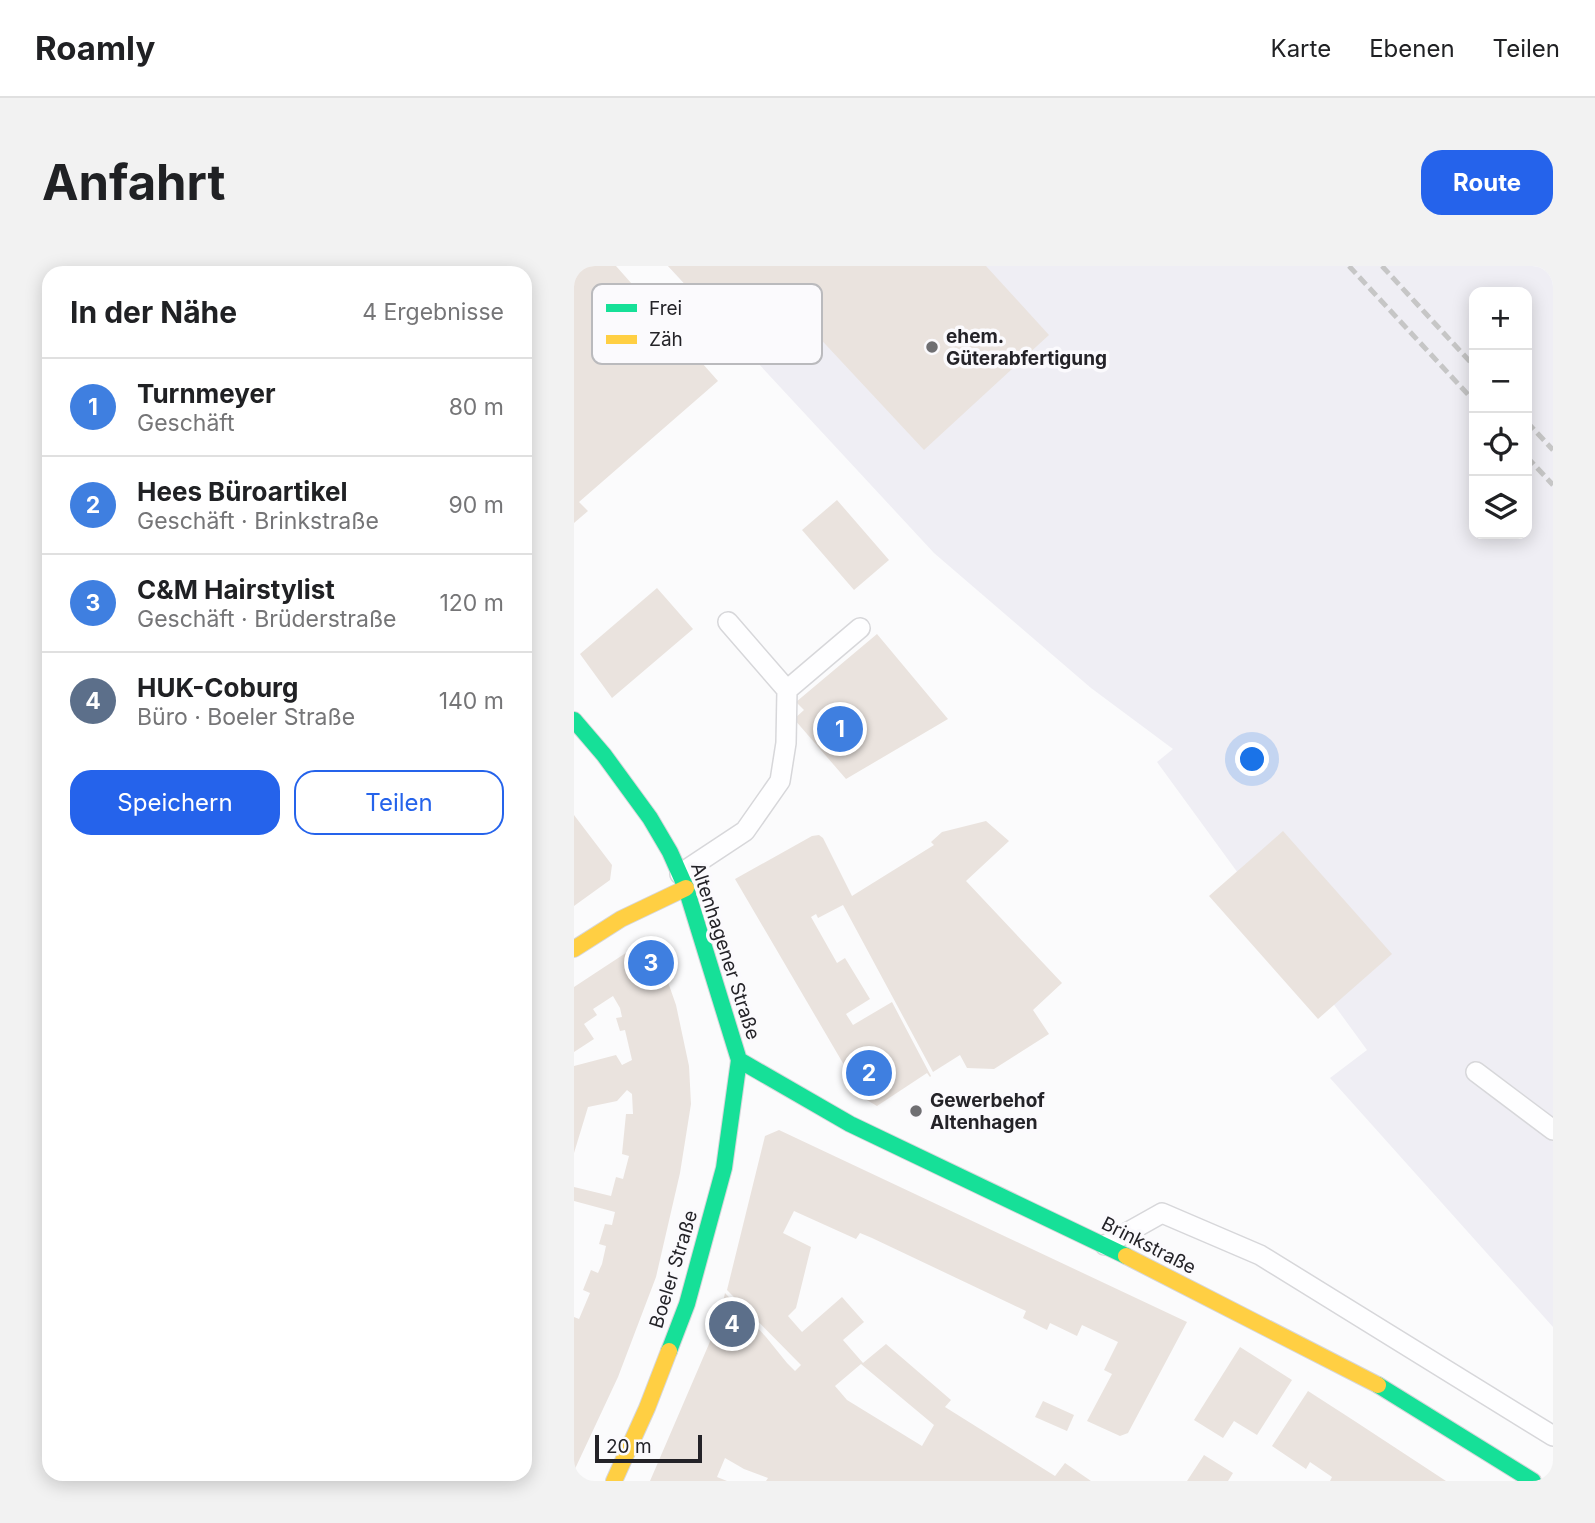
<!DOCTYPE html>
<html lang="de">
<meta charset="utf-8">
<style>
:root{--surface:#fff;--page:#f2f2f2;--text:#202124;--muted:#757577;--line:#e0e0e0;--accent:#2563eb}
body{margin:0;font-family:Inter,sans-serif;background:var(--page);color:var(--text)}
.controls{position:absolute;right:21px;top:21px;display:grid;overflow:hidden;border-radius:14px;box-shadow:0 4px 18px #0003}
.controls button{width:63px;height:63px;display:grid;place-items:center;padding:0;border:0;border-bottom:2px solid var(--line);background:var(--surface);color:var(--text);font:35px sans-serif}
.scale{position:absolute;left:21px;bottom:18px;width:107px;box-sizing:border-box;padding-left:7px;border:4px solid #242328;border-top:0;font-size:19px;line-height:24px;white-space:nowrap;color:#242328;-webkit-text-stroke:5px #fbfafd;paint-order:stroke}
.you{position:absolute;left:679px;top:494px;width:24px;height:24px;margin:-18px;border:5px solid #fff;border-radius:50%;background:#1a73e8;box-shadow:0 0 0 10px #1a73e833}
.badge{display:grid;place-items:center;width:46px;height:46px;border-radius:50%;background:var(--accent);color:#fff;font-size:23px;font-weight:700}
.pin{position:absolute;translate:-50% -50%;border:4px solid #fff;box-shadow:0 2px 7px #0006}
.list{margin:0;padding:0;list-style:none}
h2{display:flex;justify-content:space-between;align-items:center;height:91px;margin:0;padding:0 28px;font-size:30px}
h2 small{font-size:23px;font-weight:400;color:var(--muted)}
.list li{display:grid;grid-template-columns:46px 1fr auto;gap:21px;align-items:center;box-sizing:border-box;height:98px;padding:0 28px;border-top:2px solid var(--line)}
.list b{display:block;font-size:26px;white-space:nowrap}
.list p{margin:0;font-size:23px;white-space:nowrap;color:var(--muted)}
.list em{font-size:23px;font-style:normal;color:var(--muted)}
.actions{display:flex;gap:14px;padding:21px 28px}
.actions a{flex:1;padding:16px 0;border:2px solid var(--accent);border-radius:21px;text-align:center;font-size:24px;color:var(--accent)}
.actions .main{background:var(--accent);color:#fff}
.icon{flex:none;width:38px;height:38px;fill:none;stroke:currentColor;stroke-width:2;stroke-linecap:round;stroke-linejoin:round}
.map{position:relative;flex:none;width:979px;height:1215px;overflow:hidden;border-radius:21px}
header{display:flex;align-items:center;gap:42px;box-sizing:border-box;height:98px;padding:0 35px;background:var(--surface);border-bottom:2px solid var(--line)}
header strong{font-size:33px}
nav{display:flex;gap:38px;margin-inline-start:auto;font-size:24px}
.intro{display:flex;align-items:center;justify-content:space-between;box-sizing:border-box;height:168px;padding:0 42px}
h1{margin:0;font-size:49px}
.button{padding:18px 32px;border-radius:21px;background:var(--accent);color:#fff;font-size:24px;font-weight:700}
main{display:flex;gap:42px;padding:0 42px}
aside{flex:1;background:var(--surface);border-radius:21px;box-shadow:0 4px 18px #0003}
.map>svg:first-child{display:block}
.built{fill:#efeef4;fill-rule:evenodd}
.building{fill:#eae3de;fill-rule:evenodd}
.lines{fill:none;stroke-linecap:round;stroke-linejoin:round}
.lane-casing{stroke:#d7d7da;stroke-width:22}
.fast-casing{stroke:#d7d7da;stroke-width:18}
.slow-casing{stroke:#d7d7da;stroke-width:18}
.lane{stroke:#fefeff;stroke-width:19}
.fast{stroke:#16e098;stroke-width:16}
.slow{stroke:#ffcf43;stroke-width:16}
.rail{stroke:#c6c6c6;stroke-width:5;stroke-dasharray:10 5;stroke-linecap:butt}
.poi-dot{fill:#6f6f72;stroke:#fbfafd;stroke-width:2.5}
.labels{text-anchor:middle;stroke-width:7;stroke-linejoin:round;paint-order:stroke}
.poi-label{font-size:19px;font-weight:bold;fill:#242328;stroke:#fbfafd;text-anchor:start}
.street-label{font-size:19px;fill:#242328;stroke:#fbfafd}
.key{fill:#fbfafd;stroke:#bababd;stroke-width:2}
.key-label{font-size:19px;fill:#242328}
</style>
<header>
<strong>Roamly</strong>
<nav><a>Karte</a><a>Ebenen</a><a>Teilen</a></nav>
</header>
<div class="intro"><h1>Anfahrt</h1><a class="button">Route</a></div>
<main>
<aside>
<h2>In der Nähe<small>4 Ergebnisse</small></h2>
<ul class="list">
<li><span class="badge" style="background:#3f7fe0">1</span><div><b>Turnmeyer</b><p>Geschäft</p></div><em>80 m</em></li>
<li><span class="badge" style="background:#3f7fe0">2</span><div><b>Hees Büroartikel</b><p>Geschäft · Brinkstraße</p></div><em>90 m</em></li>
<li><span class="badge" style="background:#3f7fe0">3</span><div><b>C&amp;M Hairstylist</b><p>Geschäft · Brüderstraße</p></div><em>120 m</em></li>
<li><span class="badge" style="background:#5c6f8a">4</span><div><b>HUK-Coburg</b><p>Büro · Boeler Straße</p></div><em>140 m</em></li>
</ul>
<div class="actions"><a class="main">Speichern</a><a>Teilen</a></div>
</aside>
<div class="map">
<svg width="979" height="1215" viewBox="0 0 979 1215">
<rect width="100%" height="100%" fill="#fbfbfc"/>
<path class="built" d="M94,0H979V1061L756,812L793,784L583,496L599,483L517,422L360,287ZM900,26H953V268H900Z"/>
<path class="building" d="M0,0H42L144,115L5,236L14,245L0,257Z
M94,0H412L475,69L350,184L225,50L180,93Z
M263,234L315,294L280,324L228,264Z
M83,322L119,363L38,432L6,388Z
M303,368L374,453L272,513L220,453L230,444L222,436Z
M0,549L38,599L36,614L0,640Z
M412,555L435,575L392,615L488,717L459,744L475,768L420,803L393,802L386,789L359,806L269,639L244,652L242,648L237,651L263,697L271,692L296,733L272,748L279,759L318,736L357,810L356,811L353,807L303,840L286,830L278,816H280L161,613L238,570L245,569L249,572L278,630L360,579L357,576L368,566Z
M709,565L818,688L744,753L635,630Z
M70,675L81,679L102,739L115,800L117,838L106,907L82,1011L44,1111L0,1205V1051L5,1053L16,1027L9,1024L17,1004L24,1007L28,998L32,980L25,978L31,958L38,959L41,946L0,935V921L37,930L42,911L49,913L55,890L48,888L52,848H59L58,828L53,824L43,835L14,841L0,887V800L42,789L48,799L58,794L51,764L46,765L42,752L48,751L46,742L39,730L19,743L23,749L10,758L20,773L0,786V721Z
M205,864L613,1056L554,1167L546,1170L513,1155L538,1108L530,1104L544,1076L508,1059L503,1070L476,1057L473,1064L449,1052L452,1045L298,972L286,967L282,973L220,945L209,967L237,981L222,1042L214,1050L228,1066L268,1031L290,1056L269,1074L289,1097L312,1078L377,1134L371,1141L481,1210L491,1197L517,1215H192L194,1212L170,1203L151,1192L143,1211L153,1215H76L144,1057L151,1027L192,1071L213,1097L221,1105L227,1099L153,1024L191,870ZM287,1098L360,1159L348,1180L273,1134L261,1120Z
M666,1081L718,1114L683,1169L660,1155L649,1172L620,1154Z
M734,1125L779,1154L872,1215H756L758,1211L736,1196L732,1203L698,1180Z
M469,1135L500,1149L493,1165L461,1151Z
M630,1189L659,1207L654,1215H613Z"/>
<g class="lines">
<defs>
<path id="lane" d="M213,424L286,362
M106,608L171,565L206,515L212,477L213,424L154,356
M902,806L979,864
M531,979L588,947L686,989L979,1170"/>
<path id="fast" d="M0,454L30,489L76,552L96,586L112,622L165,794L150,902L113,1038L95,1085
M165,794L276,858L552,990
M804,1119L959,1215"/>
<path id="slow" d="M0,683L47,653L112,622
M552,990L804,1119
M40,1215L73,1142L95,1085"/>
</defs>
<use href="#lane" class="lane-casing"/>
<use href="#fast" class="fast-casing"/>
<use href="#slow" class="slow-casing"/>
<use href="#lane" class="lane"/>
<use href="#fast" class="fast"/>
<use href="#slow" class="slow"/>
<path class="rail" d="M775,0L900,135
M808,0L900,100
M953,156L979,184
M953,191L979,219"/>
</g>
<g class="poi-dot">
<circle cx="358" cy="81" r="7"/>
<circle cx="342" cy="845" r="7"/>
</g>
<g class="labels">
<g class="poi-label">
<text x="372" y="77">ehem.<tspan x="372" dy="22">Güterabfertigung</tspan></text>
<text x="356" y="841">Gewerbehof<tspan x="356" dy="22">Altenhagen</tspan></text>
</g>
<g class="street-label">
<text transform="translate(152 685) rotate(72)" y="7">Altenhagener Straße</text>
<text transform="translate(575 979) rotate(27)" y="7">Brinkstraße</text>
<text transform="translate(99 1003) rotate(-73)" y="7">Boeler Straße</text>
</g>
</g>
<rect x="18" y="18" width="230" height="80" rx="10" class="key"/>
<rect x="32" y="38" width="31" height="8" fill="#16e098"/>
<rect x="32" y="69" width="31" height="9" fill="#ffcf43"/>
<g class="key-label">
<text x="75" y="49">Frei</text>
<text x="75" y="80">Zäh</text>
</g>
</svg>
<div class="controls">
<button>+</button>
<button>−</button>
<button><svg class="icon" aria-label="locate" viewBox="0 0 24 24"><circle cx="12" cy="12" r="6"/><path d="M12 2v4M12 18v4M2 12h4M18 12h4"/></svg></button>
<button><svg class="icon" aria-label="layers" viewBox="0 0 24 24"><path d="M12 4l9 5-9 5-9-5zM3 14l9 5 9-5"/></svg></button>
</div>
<div class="scale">20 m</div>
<div class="you"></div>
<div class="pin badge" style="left:266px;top:463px;background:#3f7fe0">1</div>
<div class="pin badge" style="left:295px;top:807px;background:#3f7fe0">2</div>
<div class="pin badge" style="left:77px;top:697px;background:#3f7fe0">3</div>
<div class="pin badge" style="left:158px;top:1058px;background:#5c6f8a">4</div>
</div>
</main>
